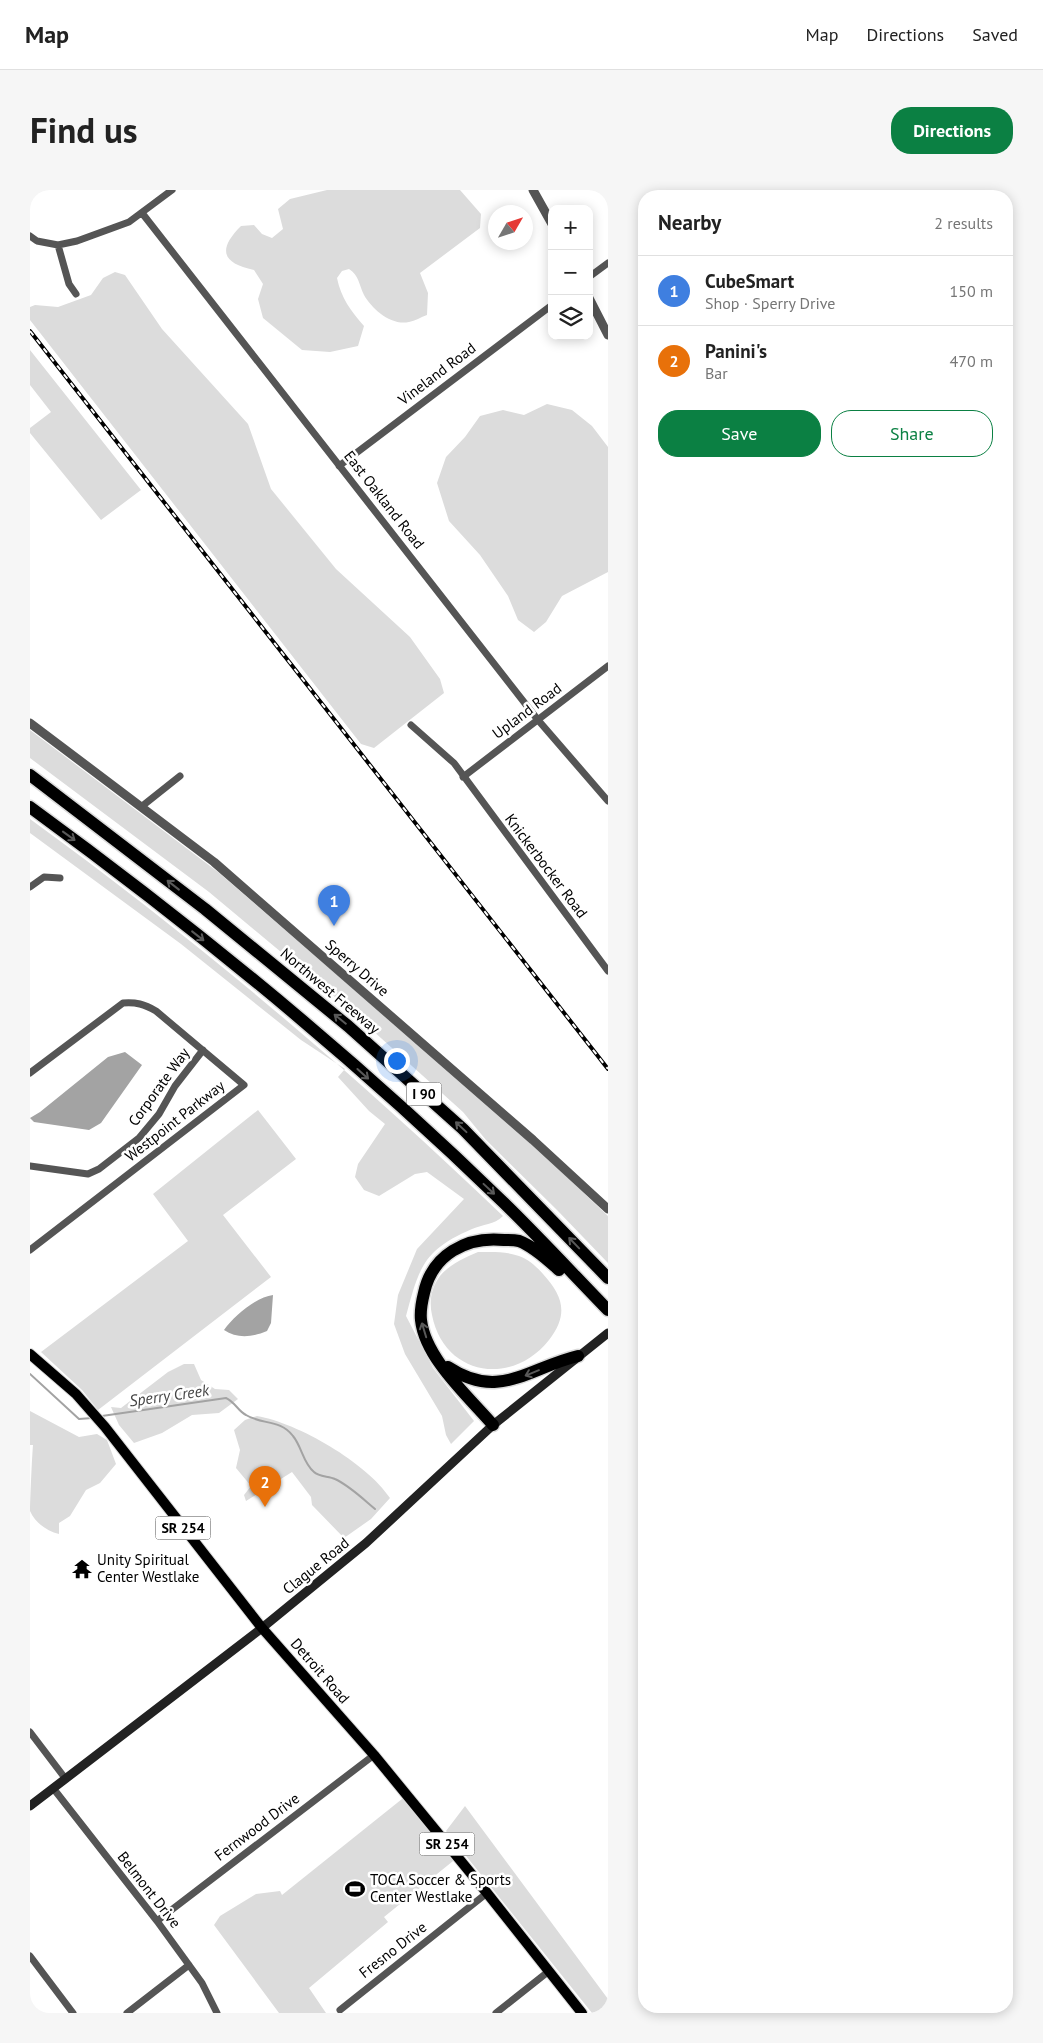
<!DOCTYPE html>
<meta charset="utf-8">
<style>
:root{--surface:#fff;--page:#f6f6f6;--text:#222;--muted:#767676;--line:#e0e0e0;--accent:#0b8043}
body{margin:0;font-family:"PT Sans",sans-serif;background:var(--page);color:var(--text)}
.controls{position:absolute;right:15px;top:15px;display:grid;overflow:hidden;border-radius:10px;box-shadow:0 2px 12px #0003}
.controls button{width:45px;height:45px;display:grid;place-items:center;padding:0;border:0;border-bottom:1px solid var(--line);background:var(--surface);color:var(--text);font:25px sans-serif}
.compass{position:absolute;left:458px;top:15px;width:45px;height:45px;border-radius:50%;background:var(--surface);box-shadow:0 2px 12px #0003;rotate:51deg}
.you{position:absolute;left:366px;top:870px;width:18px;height:18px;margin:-12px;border:4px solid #fff;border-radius:50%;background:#1a73e8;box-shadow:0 0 0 8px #1a73e833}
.badge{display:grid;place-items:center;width:32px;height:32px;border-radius:50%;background:var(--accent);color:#fff;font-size:16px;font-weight:700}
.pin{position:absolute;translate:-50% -41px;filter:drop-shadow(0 1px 2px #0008)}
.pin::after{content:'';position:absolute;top:26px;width:18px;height:15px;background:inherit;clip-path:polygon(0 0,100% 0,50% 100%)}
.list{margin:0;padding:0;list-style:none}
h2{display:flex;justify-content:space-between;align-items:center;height:65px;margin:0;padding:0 20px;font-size:21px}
h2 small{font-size:16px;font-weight:400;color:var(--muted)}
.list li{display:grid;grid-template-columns:32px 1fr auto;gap:15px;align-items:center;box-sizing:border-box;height:70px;padding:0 20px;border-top:1px solid var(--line)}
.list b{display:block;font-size:19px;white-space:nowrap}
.list p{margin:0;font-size:16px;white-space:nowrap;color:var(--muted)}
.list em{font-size:16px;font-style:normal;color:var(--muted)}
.actions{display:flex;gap:10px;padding:15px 20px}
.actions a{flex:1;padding:11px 0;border:1px solid var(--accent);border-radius:20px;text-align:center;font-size:18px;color:var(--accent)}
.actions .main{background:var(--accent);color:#fff}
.icon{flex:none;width:28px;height:28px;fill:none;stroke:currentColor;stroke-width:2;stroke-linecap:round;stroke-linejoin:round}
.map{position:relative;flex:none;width:578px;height:1823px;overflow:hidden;border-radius:20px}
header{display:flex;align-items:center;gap:30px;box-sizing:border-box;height:70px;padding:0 25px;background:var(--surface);border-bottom:1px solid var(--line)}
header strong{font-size:24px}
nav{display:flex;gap:28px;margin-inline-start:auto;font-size:18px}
.intro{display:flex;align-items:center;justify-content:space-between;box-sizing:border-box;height:120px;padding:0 30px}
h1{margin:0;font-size:35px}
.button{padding:12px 22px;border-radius:20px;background:var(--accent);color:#fff;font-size:18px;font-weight:700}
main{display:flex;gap:30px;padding:0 30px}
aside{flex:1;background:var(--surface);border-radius:20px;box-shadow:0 2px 12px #0003}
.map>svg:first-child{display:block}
.green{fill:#dcdcdc}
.water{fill:#a3a3a3}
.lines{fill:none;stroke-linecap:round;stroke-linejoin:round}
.stream{stroke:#a3a3a3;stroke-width:2}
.primary-casing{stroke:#dbdbdb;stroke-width:12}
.motorway-casing{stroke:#dbdbdb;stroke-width:15}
.minor{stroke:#555;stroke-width:7}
.tertiary{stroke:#555;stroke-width:9}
.secondary{stroke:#222;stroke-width:9}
.primary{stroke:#000;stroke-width:10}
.motorway{stroke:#000;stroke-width:12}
.rail-casing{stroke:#000;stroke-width:4}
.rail{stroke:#fff;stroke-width:2;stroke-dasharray:5.5;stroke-linecap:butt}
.oneway{stroke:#595959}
.labels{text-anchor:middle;stroke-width:5;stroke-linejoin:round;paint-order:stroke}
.shield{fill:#fff;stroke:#4c4c4c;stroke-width:1}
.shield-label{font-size:14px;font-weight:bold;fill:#000}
.street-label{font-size:15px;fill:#000;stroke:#fff}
.poi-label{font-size:15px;fill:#000;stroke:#fff;text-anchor:start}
.water-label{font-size:16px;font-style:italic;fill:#444;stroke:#fff}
</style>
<header>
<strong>Map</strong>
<nav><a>Map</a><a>Directions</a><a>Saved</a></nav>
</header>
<div class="intro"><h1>Find us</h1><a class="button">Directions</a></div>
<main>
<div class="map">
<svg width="578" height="1823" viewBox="0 0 578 1823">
<rect width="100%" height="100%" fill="#fff"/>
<path class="green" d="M297,0H430L451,24L450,38L390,83L398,103L397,125C391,127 385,131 379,132C361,136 342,119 334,105C329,95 329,85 319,79L312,81L307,88C311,108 321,121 334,136L328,156L300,162L272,160L233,128L228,109L233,94L224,80C191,73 188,59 211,36L224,35L232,44L242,48L253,39L248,19L260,9Z
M85,82L95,85L132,139L218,234L241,299L306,379L380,447L410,489L414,503L344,558L331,554L0,130V117L5,115L28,117L61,105L73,88Z
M0,160L111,300L71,330L0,243V238L21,222L0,195Z
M517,214L542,220L562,236L578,257V382L532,406L516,432L504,442L488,430L478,406L450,365L419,331L407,293L416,267L435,247L450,226L473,220L494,225Z
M0,540L188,682L498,950L578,1026V1073L527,1020L456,950L433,922L311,812L179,702L0,568Z
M0,629C167,750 324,883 473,1026C464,1035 453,1034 442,1039C393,1060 389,1078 376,1126L403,1178L444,1231L421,1254L416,1245L412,1226L375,1164L364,1134L368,1105L387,1059L434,1009L397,982L385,984L349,1006L334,1000L325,987L328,974L355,934L339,921L308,887L315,879L271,850L151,754L0,643Z
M228,920L266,969L193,1025L241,1087L68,1220L52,1200L11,1162L158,1051L123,1004Z
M448,1062C462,1062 475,1061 489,1066C498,1069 507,1077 513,1084C533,1106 539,1124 519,1150C482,1197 414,1186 402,1125C399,1112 401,1098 410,1086C420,1074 434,1068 448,1062Z
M154,1174H164L171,1190L185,1199L199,1200L208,1209L189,1223L162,1225L132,1243L104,1253L89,1235L81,1217L91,1218L138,1182Z
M0,1221L49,1247L67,1244L77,1250L86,1274L70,1293L56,1300L40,1326L29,1333V1344C17,1341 5,1333 0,1321C0,1312 2,1266 3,1255H0Z
M227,1226C268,1233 337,1273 360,1308L341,1329L314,1348L282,1315L281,1307L262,1282L216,1311L214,1305L221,1296L206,1278L210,1260L204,1240L215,1230Z
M377,1605L428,1667L354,1727L358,1732L279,1798L296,1823H249L184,1735L190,1726L226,1704L250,1701L252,1705Z
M435,1616L578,1809V1823H562L416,1641Z"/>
<path class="water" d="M95,862L112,875L71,933L59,940L4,932L0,928L10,922L78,867Z
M243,1105L241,1133L237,1141C223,1147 207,1149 194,1140C204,1126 226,1107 243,1105Z"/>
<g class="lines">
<path class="stream" d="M0,1184L49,1229L62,1228
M72,1226L196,1208C205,1212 208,1221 216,1225C232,1235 250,1229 263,1246C272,1257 273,1273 284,1282C289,1287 299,1286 305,1289C320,1296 333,1309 345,1319"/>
<defs>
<path id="primary" d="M0,1164L46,1204L75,1237L232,1438L344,1565L457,1703L552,1823"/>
<path id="motorway" d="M0,585L175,719L318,836L433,939L578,1088
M0,617C166,738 326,869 473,1012C509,1047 543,1084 578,1120
M418,1177C469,1211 498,1178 548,1166
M463,1235C438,1206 395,1168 391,1130C390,1121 392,1111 394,1103C402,1065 436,1046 474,1050C478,1050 484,1050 489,1051C503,1056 518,1070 529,1080"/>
</defs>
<use href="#primary" class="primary-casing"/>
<use href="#motorway" class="motorway-casing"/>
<path class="minor" d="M112,23L508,530L578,611
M0,46L7,51L28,55L47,51L99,32L142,0
M28,55L39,94L46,104
M559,87L578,73
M309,276L522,115
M381,535L424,573L578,781
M433,587L578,476
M111,617L150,586
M0,697L14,687L30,688
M0,883L93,813C106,812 114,814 126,821L214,895L0,1060
M0,976L58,984L69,979L109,948L129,924L145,896L173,860
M0,1542L35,1588
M23,1598L127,1731L172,1793L187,1823
M127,1731L344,1565
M0,1766L43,1823
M310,1820L457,1703
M97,1823L159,1775
M466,1823L519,1781"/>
<path class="tertiary" d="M503,0L522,34
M559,108L578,145
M0,533L184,672L503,950L578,1019"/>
<path class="secondary" d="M0,1616L232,1438L336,1353L463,1235L578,1143"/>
<use href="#primary" class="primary"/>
<use href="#motorway" class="motorway"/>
<defs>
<path id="rail" d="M0,141L578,879"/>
</defs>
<use href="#rail" class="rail-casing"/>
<use href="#rail" class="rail"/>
</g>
<defs><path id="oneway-shaft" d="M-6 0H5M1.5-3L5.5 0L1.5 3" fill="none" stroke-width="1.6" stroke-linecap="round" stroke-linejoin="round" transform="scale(1.25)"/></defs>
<g class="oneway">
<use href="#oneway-shaft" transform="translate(39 646) rotate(36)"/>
<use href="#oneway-shaft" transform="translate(143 695) rotate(-142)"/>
<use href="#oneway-shaft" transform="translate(168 746) rotate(38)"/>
<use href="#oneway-shaft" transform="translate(310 829) rotate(-141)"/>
<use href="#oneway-shaft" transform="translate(333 884) rotate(42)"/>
<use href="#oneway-shaft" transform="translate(431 937) rotate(-137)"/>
<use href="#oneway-shaft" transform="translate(459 999) rotate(43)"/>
<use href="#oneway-shaft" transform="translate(544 1053) rotate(-134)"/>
<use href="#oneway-shaft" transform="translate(394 1140) rotate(-107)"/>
<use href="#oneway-shaft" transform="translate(502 1183) rotate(158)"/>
</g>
<defs>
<symbol id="temple-bare" viewBox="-9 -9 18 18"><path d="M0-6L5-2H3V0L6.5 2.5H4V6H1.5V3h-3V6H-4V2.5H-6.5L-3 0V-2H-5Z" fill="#000" stroke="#fff" stroke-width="2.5" paint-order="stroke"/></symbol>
<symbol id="stadium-bare" viewBox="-9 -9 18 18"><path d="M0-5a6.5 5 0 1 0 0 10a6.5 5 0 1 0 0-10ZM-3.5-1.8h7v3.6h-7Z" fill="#000" stroke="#fff" stroke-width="2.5" paint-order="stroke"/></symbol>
</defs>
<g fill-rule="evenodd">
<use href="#temple-bare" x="38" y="1365" width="28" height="28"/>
<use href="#stadium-bare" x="311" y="1685" width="28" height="28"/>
</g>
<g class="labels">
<g class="shield">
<rect x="376.5" y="892.5" width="35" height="23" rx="4"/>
<rect x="125.5" y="1326.5" width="55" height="23" rx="4"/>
<rect x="389.5" y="1642.5" width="55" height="23" rx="4"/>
</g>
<g class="shield-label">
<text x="394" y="909">I 90</text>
<text x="153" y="1343">SR 254</text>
<text x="417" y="1659">SR 254</text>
</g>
<g class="street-label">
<text transform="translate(407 184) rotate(-37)" y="5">Vineland Road</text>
<text transform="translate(354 310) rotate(52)" y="5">East Oakland Road</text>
<text transform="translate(497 521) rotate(-37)" y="5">Upland Road</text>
<text transform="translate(516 676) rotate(53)" y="5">Knickerbocker Road</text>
<text transform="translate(327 778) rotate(41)" y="5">Sperry Drive</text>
<text transform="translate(300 801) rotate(40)" y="5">Northwest Freeway</text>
<text transform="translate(129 897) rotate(-54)" y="5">Corporate Way</text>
<text transform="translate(145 931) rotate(-38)" y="5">Westpoint Parkway</text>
<text transform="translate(286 1376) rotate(-39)" y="5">Clague Road</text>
<text transform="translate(290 1481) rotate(49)" y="5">Detroit Road</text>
<text transform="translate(227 1637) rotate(-37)" y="5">Fernwood Drive</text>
<text transform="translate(119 1700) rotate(52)" y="5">Belmont Drive</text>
<text transform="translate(363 1760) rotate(-38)" y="5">Fresno Drive</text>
</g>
<g class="poi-label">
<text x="67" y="1375">Unity Spiritual<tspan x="67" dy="17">Center Westlake</tspan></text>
<text x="340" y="1695">TOCA Soccer &amp; Sports<tspan x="340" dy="17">Center Westlake</tspan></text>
</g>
<g class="water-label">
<text transform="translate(139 1205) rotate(-8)" y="6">Sperry Creek</text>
</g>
</g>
</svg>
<div class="controls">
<button>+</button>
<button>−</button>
<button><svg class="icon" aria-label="layers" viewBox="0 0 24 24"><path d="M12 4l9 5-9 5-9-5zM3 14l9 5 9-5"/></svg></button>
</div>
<svg class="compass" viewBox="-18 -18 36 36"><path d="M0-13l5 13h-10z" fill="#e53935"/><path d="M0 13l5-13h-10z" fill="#767676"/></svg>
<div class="you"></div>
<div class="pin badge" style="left:304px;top:736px;background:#3f7fe0">1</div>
<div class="pin badge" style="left:235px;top:1317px;background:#e8710a">2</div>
</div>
<aside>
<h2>Nearby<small>2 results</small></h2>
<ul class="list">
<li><span class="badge" style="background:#3f7fe0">1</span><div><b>CubeSmart</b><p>Shop · Sperry Drive</p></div><em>150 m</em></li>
<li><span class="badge" style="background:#e8710a">2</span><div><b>Panini's</b><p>Bar</p></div><em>470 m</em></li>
</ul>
<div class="actions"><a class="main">Save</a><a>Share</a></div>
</aside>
</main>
